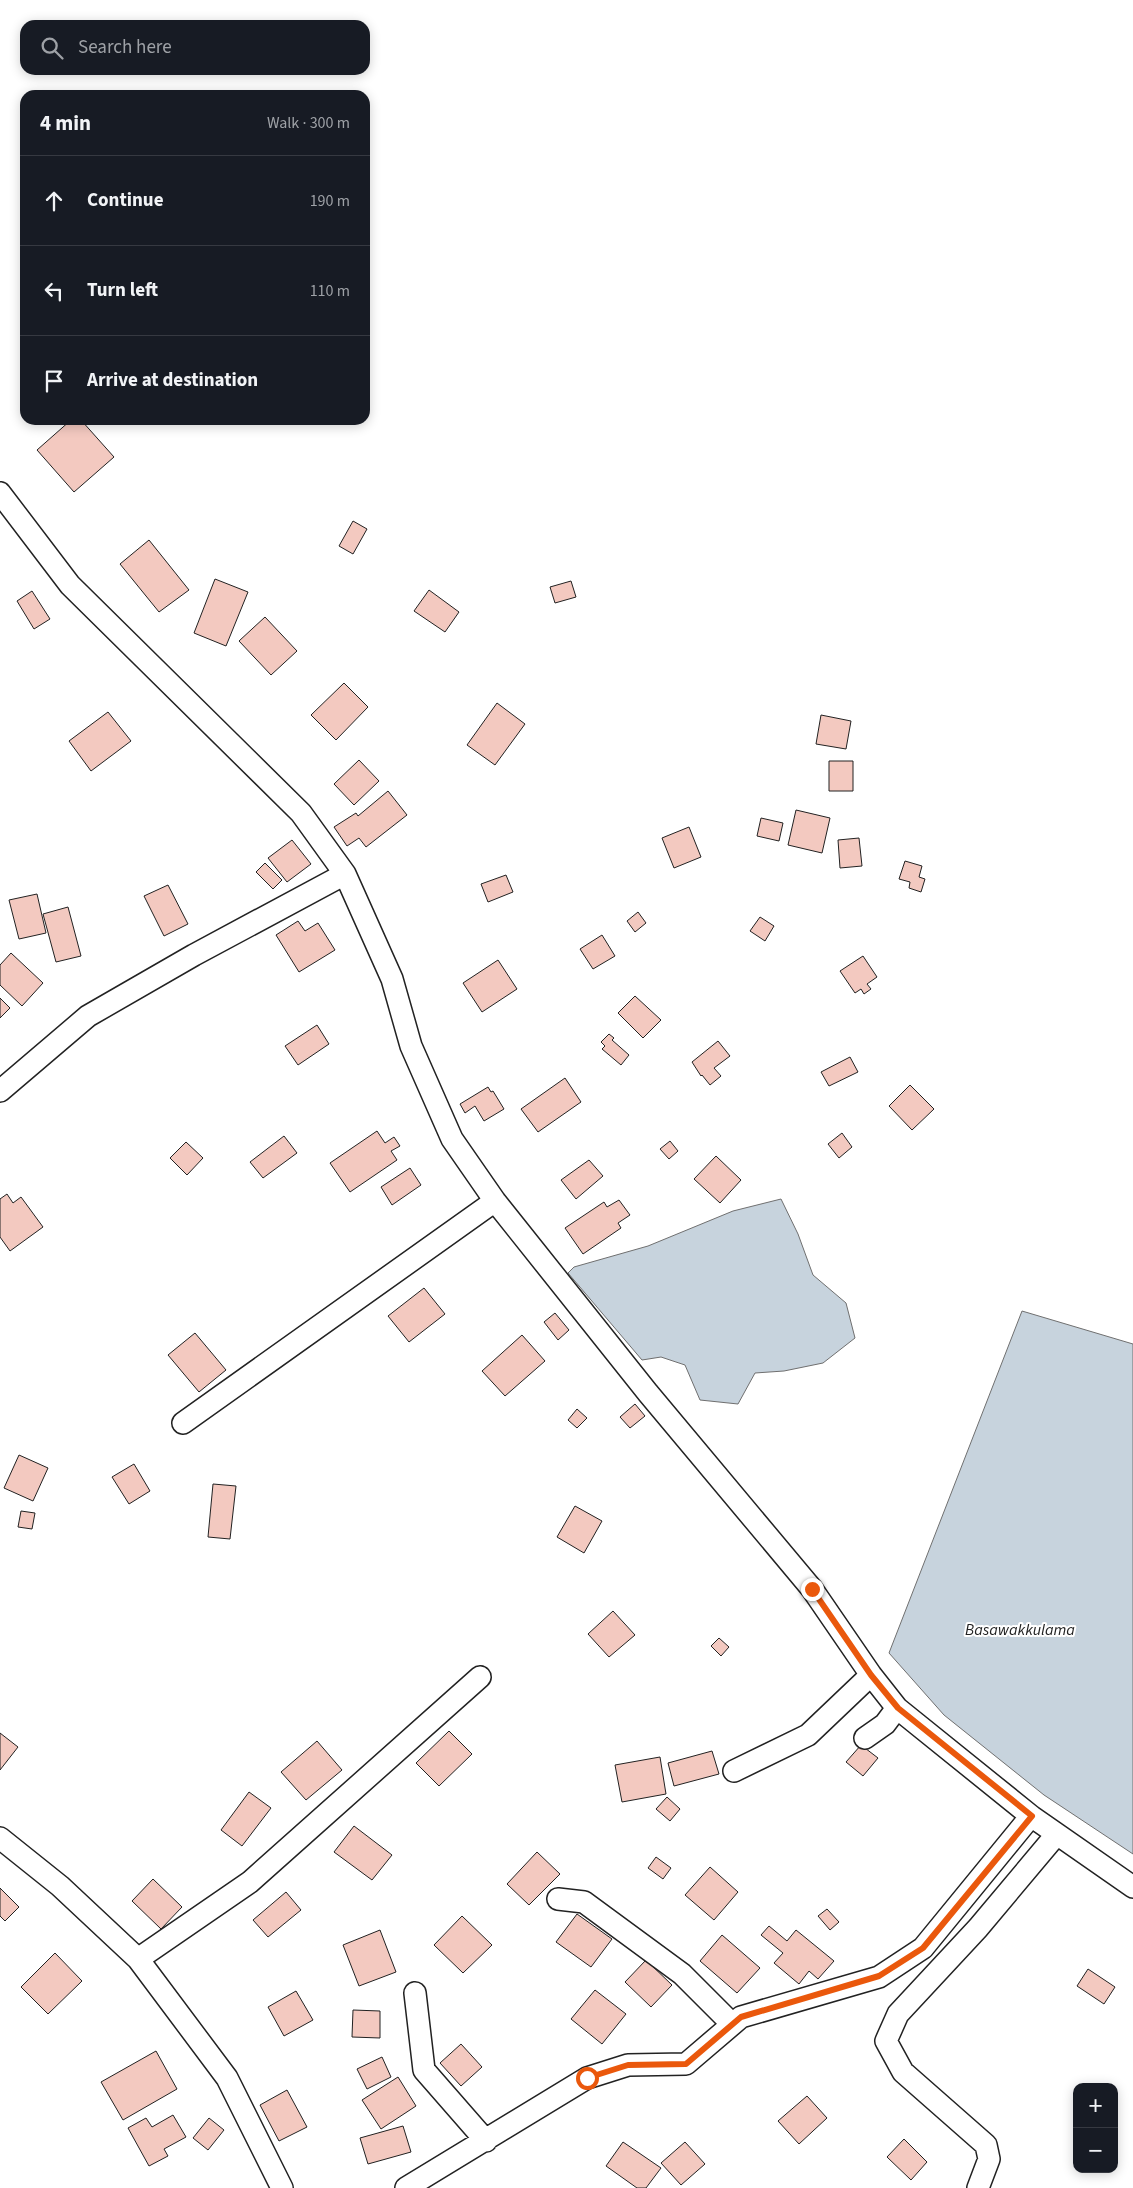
<!DOCTYPE html>
<meta charset="utf-8">
<style>
:root{--surface:#171b24;--page:#20242c;--text:#f1f3f6;--muted:#9ea1a6;--line:#363941}
body{margin:0;font-family:"Source Sans 3",sans-serif;background:var(--page);color:var(--text)}
.controls{position:absolute;right:15px;bottom:15px;display:grid;overflow:hidden;border-radius:10px;box-shadow:0 2px 12px #0003}
.controls button{width:45px;height:45px;display:grid;place-items:center;padding:0;border:0;border-bottom:1px solid var(--line);background:var(--surface);color:var(--text);font:25px sans-serif}
.stop{position:absolute;width:15px;height:15px;margin:-11px;border:4px solid #ea580c;border-radius:50%;background:#fff}
.stop.end{background:#ea580c;border-color:#fff;box-shadow:0 1px 5px #0008}
.list{margin:0;padding:0;list-style:none}
h2{display:flex;justify-content:space-between;align-items:center;height:65px;margin:0;padding:0 20px;font-size:21px}
h2 small{font-size:16px;font-weight:400;color:var(--muted)}
.list li{display:grid;grid-template-columns:32px 1fr auto;gap:15px;align-items:center;box-sizing:border-box;height:90px;padding:0 20px;border-top:1px solid var(--line)}
.list b{display:block;font-size:19px;white-space:nowrap}
.list em{font-size:16px;font-style:normal;color:var(--muted)}
.icon{flex:none;width:28px;height:28px;fill:none;stroke:currentColor;stroke-width:2;stroke-linecap:round;stroke-linejoin:round}
.map{position:relative;flex:none;width:1133px;height:2188px;overflow:hidden}
.search{position:absolute;background:var(--surface);box-shadow:0 2px 12px #0003;left:20px;top:20px;width:350px;height:55px;display:flex;align-items:center;gap:12px;box-sizing:border-box;padding:0 18px;border-radius:15px;color:var(--muted);font-size:19px}
.panel{position:absolute;background:var(--surface);box-shadow:0 2px 12px #0003;left:20px;top:90px;width:350px;height:335px;border-radius:15px}
.map>svg:first-child{display:block}
.water{fill:#c7d3dd;stroke:#6f6f6f}
.building{fill:#f3c9c0;stroke:#222}
.lines{fill:none;stroke-linecap:round;stroke-linejoin:round}
.minor-casing{stroke:#222;stroke-width:24}
.minor{stroke:#fff;stroke-width:21}
.route{stroke:#ea580c;stroke-width:6}
.labels{text-anchor:middle;stroke-width:4;stroke-linejoin:round;paint-order:stroke}
.water-label{font-size:16px;font-style:italic;fill:#222;stroke:#fff}
</style>
<div class="map">
<svg width="1133" height="2188" viewBox="0 0 1133 2188">
<rect width="100%" height="100%" fill="#fff"/>
<path class="water" d="M781,1199L798,1234L813,1275L846,1303L855,1338L823,1363L784,1371L755,1373L738,1404L700,1400L685,1365L661,1357L642,1360L568,1273L574,1267L648,1246L733,1211Z
M1022,1311L1133,1344V1854L1044,1795L944,1715L889,1653Z"/>
<path class="building" d="M71,420H81L114,457L74,492L37,450Z
M353,521L367,529L353,554L339,546Z
M149,540L189,590L159,612L120,564Z
M215,579L248,592L226,646L194,633Z
M571,581L576,597L555,603L550,587Z
M429,590L459,612L445,632L414,611Z
M32,591L50,619L34,629L17,601Z
M265,617L297,651L271,675L239,641Z
M344,683L368,707L336,740L311,715Z
M497,703L525,724L495,765L467,745Z
M108,712L131,741L91,771L69,741Z
M821,715L851,721L846,749L816,744Z
M359,760L379,781L354,805L334,784Z
M829,761H853V791H829Z
M388,791L407,815L366,847L359,838L347,846L334,827L356,813L358,816Z
M796,810L830,818L822,853L788,845Z
M761,818L783,823L779,841L757,836Z
M689,827L701,857L674,868L662,838Z
M859,838L862,866L840,868L838,840Z
M292,840L311,864L287,882L268,858Z
M905,861L922,866L919,877L925,879L921,892L909,888L910,882L899,879Z
M265,863L282,880L273,889L256,872Z
M506,875L513,892L488,902L481,884Z
M168,885L188,924L164,936L144,896Z
M37,894L46,933L19,939L9,900Z
M68,907L81,956L56,962L43,914Z
M638,912L646,923L635,932L627,921Z
M760,917L774,926L765,941L750,931Z
M298,921L305,931L318,923L335,950L299,972L276,935Z
M602,935L615,956L593,969L580,949Z
M11,953L43,983L22,1006L0,985V965Z
M863,956L877,977L867,984L871,989L864,994L861,989L855,993L840,971Z
M498,960L517,989L482,1012L463,983Z
M635,996L661,1020L643,1038L618,1013Z
M0,998L10,1008L0,1018Z
M317,1025L329,1044L298,1065L285,1046Z
M609,1034L614,1038L612,1040L629,1055L621,1065L602,1049L605,1046L601,1042Z
M718,1041L730,1056L714,1068L721,1076L710,1085L702,1075L701,1076L692,1062Z
M850,1057L858,1072L829,1086L821,1072Z
M565,1078L581,1102L538,1132L521,1109Z
M910,1085L934,1109L912,1130L889,1106Z
M488,1087L491,1092L493,1091L504,1109L484,1121L475,1106L465,1113L460,1104Z
M377,1131L385,1143L394,1137L400,1146L391,1151L397,1160L350,1192L330,1163Z
M842,1133L852,1147L839,1158L828,1144Z
M284,1136L297,1153L263,1178L250,1162Z
M670,1141L678,1151L669,1159L660,1149Z
M186,1142L203,1158L187,1175L170,1158Z
M716,1156L741,1180L720,1203L694,1179Z
M589,1160L603,1176L576,1199L561,1180Z
M410,1168L421,1185L392,1205L381,1187Z
M7,1194L13,1203L21,1197L43,1227L10,1251L0,1237V1199Z
M619,1200L630,1215L618,1223L621,1228L583,1254L565,1228L604,1202L607,1207Z
M424,1288L445,1314L409,1342L388,1316Z
M555,1313L569,1330L558,1340L544,1322Z
M195,1333L226,1370L199,1392L168,1355Z
M522,1335L545,1361L505,1396L482,1371Z
M635,1404L645,1416L630,1428L620,1417Z
M577,1409L587,1418L577,1428L568,1420Z
M19,1455L48,1468L33,1501L4,1488Z
M134,1464L150,1491L129,1504L112,1477Z
M213,1484L236,1486L230,1539L208,1537Z
M575,1506L602,1521L584,1553L557,1537Z
M21,1511L35,1513L32,1529L18,1527Z
M613,1611L635,1635L609,1657L588,1634Z
M719,1638L729,1647L721,1656L711,1646Z
M449,1731L472,1754L439,1786L416,1763Z
M0,1733L18,1747L0,1770Z
M317,1741L342,1770L306,1800L281,1772Z
M861,1745L878,1758L863,1776L846,1762Z
M712,1751L719,1774L674,1786L668,1763Z
M660,1757L666,1794L622,1802L615,1765Z
M249,1792L271,1808L242,1846L221,1830Z
M667,1797L680,1809L670,1821L656,1809Z
M354,1826L392,1855L372,1880L334,1852Z
M537,1852L560,1874L529,1905L507,1884Z
M656,1857L671,1868L663,1879L648,1868Z
M710,1867L738,1892L714,1920L685,1895Z
M153,1879L182,1907L161,1929L132,1901Z
M0,1888L19,1907L5,1921L0,1916Z
M286,1892L301,1910L268,1937L253,1920Z
M827,1909L839,1922L830,1930L818,1916Z
M577,1914L612,1939L591,1967L556,1942Z
M462,1916L492,1945L463,1973L434,1945Z
M769,1926L787,1941L796,1930L834,1961L818,1979L809,1971L799,1984L774,1963L783,1953L761,1935Z
M380,1930L396,1972L359,1986L343,1945Z
M722,1935L760,1968L737,1993L700,1961Z
M55,1953L82,1981L48,2014L21,1987Z
M646,1960L672,1985L651,2007L625,1982Z
M1088,1969L1115,1987L1104,2004L1077,1986Z
M595,1990L626,2014L602,2044L571,2019Z
M296,1991L313,2020L284,2036L268,2007Z
M353,2010L380,2011V2038L352,2037Z
M461,2044L482,2067L461,2086L440,2063Z
M156,2051L177,2089L123,2120L101,2082Z
M382,2057L391,2077L367,2089L357,2069Z
M398,2077L416,2106L381,2129L362,2100Z
M287,2090L307,2127L279,2141L260,2105Z
M807,2096L827,2118L799,2144L778,2121Z
M173,2115L186,2137L164,2149L168,2156L149,2166L128,2128L146,2118L152,2127Z
M209,2118L224,2130L208,2150L193,2138Z
M403,2126L411,2152L368,2164L360,2138Z
M904,2139L927,2162L911,2180L887,2157Z
M623,2142L661,2168L646,2188H637L606,2166Z
M685,2142L705,2164L681,2185L661,2163Z"/>
<g class="lines">
<defs>
<path id="minor" d="M0,493L70,585L301,813L345,874L392,979L411,1046L452,1139L495,1201L648,1393L812,1589L871,1675L897,1708L1031,1816L1133,1887
M0,1091L88,1016L194,955L345,874
M183,1423L495,1201
M865,1738L885,1724L897,1708
M734,1771L808,1735L871,1675
M0,1838L60,1886L138,1959L227,2078L282,2188
M558,1899L584,1902L682,1974L732,2024
M138,1959L250,1882L480,1677
M415,1993L424,2070L486,2141
M406,2188L587,2078L628,2065L686,2064L741,2017L879,1977L923,1948L1031,1816
M978,2188L989,2159L986,2145L903,2072L886,2041L898,2014L978,1928L1056,1835"/>
</defs>
<use href="#minor" class="minor-casing"/>
<use href="#minor" class="minor"/>
</g>
<g class="lines">
<path class="route" d="M587,2078L628,2065L686,2064L741,2017L879,1976L923,1948L1032,1816L898,1708L871,1675L812,1589"/>
</g>
<g class="labels">
<g class="water-label">
<text x="1020" y="1635">Basawakkulama</text>
</g>
</g>
</svg>
<div class="controls">
<button>+</button>
<button>−</button>
</div>
<div class="stop" style="left:587px;top:2078px"></div>
<div class="stop end" style="left:812px;top:1589px"></div>
<div class="search"><svg class="icon" aria-label="search" viewBox="0 0 24 24"><circle cx="10" cy="10" r="6"/><path d="M15 15l6 6"/></svg>Search here</div>
<section class="panel">
<h2>4 min<small>Walk · 300 m</small></h2>
<ul class="list">
<li><svg class="icon" aria-label="ahead" viewBox="0 0 24 24"><path d="M12 20V5M6 11l6-6 6 6"/></svg><div><b>Continue</b></div><em>190 m</em></li>
<li><svg class="icon" aria-label="left" viewBox="0 0 24 24"><path d="M17 20v-9H6M10 6l-5 5 5 5"/></svg><div><b>Turn left</b></div><em>110 m</em></li>
<li><svg class="icon" aria-label="arrive" viewBox="0 0 24 24"><path d="M6 21V4h12l-3 4 3 4H6"/></svg><div><b>Arrive at destination</b></div></li>
</ul>
</section>
</div>
